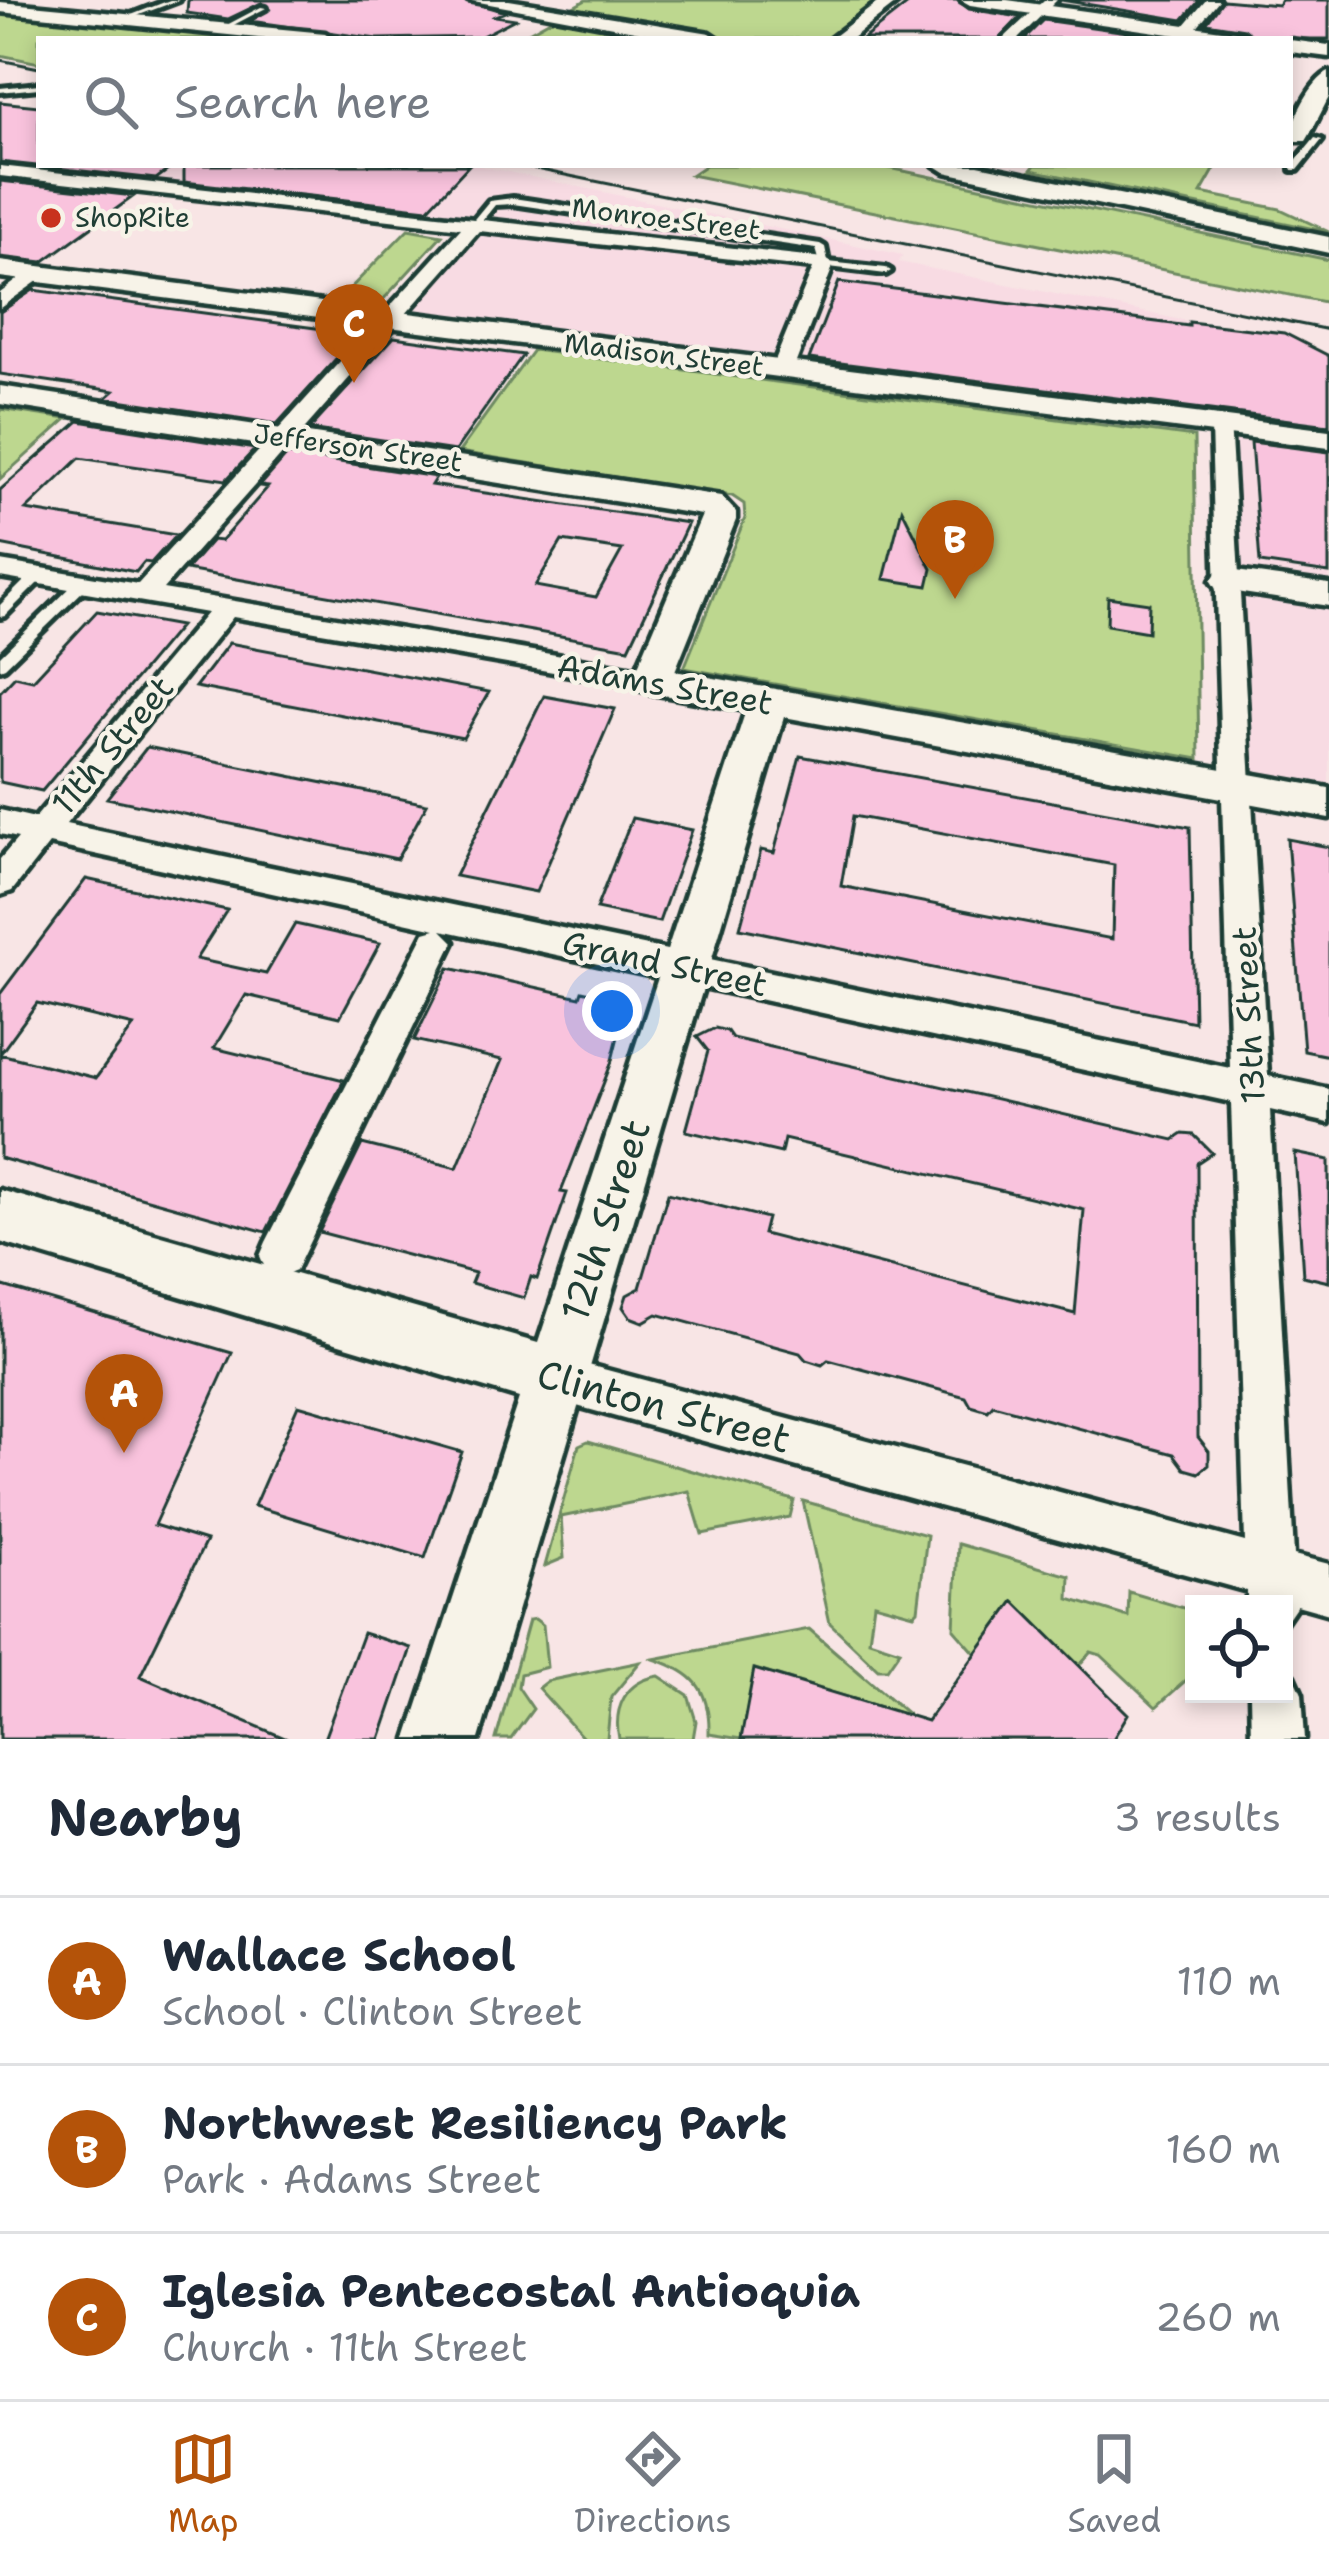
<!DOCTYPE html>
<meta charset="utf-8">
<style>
:root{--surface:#fff;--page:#f6f6f7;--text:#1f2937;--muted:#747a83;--line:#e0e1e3;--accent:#b45309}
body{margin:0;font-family:"Shantell Sans",sans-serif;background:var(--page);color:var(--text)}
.controls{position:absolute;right:36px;bottom:36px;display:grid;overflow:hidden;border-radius:0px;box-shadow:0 6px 18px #0003}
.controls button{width:108px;height:108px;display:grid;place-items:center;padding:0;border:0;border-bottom:3px solid var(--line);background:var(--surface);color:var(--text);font:60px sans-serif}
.you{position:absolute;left:612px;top:1011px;width:42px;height:42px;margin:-30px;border:9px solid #fff;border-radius:50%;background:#1a73e8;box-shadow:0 0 0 18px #1a73e833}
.badge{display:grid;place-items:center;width:78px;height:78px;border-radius:50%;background:var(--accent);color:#fff;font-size:39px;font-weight:700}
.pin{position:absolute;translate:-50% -99px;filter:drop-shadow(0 3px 6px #0008)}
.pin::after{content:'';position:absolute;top:63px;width:42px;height:36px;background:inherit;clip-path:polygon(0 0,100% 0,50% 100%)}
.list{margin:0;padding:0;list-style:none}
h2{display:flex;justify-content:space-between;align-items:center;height:156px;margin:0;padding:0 48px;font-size:51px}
h2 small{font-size:39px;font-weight:400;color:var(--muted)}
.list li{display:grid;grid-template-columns:78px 1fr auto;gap:36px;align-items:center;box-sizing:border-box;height:168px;padding:0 48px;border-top:3px solid var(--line)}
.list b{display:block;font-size:45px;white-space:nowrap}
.list p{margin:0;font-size:39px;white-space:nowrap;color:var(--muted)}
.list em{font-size:39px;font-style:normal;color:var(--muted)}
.icon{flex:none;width:66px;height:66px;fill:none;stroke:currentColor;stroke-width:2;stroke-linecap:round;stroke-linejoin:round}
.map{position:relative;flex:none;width:1329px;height:1739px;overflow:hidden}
.search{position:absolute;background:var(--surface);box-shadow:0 6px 18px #0003;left:36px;right:36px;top:36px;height:132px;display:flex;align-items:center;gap:30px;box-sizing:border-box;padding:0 42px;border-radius:0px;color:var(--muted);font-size:45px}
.sheet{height:660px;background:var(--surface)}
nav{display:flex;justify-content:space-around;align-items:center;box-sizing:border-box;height:168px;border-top:3px solid var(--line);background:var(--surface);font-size:33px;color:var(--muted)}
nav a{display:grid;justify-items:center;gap:6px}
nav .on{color:var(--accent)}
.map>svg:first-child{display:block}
.built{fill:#f8dbe3}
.green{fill:#bdd78f;stroke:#6e8a62;stroke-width:3}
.building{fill:#f9c3dd;stroke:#1f3d34;stroke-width:3;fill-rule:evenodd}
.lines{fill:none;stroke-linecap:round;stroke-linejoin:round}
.lane-casing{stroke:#1f3d34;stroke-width:10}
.street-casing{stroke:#1f3d34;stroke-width:9}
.secondary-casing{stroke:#1f3d34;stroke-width:9}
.lane{fill:#f7f3e8;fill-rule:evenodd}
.street{fill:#f7f3e8;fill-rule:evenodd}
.secondary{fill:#f7f3e8;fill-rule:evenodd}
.tram{stroke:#1f3d34;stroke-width:3}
.poi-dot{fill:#c8321e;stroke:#f7f3e8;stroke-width:4.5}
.labels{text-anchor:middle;stroke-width:9;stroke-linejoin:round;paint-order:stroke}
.far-poi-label{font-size:27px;fill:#1f3d34;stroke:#f7f3e8;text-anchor:start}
.far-street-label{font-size:27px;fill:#1f3d34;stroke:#f7f3e8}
.street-label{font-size:33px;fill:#1f3d34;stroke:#f7f3e8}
.near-street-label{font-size:39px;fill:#1f3d34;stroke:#f7f3e8}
</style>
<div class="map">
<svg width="1329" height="1739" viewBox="0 0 1329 1739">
<rect width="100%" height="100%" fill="#f8e5e5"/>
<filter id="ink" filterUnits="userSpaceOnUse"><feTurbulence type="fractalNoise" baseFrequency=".00833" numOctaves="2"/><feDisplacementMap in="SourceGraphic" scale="24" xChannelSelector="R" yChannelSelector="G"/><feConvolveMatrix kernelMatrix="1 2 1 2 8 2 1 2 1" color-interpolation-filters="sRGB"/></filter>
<g filter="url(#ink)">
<path class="built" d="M39,142V165H475L903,255L899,262L1182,320L1284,333L1329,356V800L1236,786L1215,419L416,315L408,309L480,229L0,166Z"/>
<path class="green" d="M586,0H883L828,39H516Z
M0,13L250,39H39V63L0,55Z
M706,165H875L1329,260V303L691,175Z
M1035,165H1217L1201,193L1280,209L1329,232L1031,170Z
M408,229L442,235L381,302L340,299Z
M533,350L1194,437L1199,759L684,668L745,518L744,504L732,496L459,452Z
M0,409L67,419L0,479Z
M588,1441L794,1500L790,1517L702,1534L689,1491L561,1517L564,1558L545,1566L579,1445Z
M803,1501L927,1535L918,1610L914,1614L874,1603L869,1640L900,1650L887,1669H878L830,1623Z
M958,1544L1070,1576L1069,1599L1128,1617L1129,1592L1194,1611V1673L1156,1707L1101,1655L1091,1652L1079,1665L1015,1602L976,1654L954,1629Z
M535,1619L543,1625L547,1667L520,1674L518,1687L533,1709L511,1739H496L529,1620Z
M809,1629L910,1716L755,1669L741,1739L709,1734C710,1687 693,1672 654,1659Z
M640,1662L611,1697L607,1739H584L538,1688L547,1681Z
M659,1676L688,1695L696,1721L693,1739H619C613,1708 625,1681 659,1676Z"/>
<path class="building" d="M188,0H464L505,12L495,16L515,19L480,37L377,39L250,21L270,9L262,3L228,19L187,13Z
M913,0H957L969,9L1020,17L999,39H863Z
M1061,0H1200L1183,20Z
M1223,0L1278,5L1281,0H1329V39H1256L1244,29L1206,23Z
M1043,20L1169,38L1024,39Z
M0,102L39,106V165H175L156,179L0,162Z
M184,165H469L428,209L184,182Z
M0,181L134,196L43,262L0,257Z
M839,282L1189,326V322L1284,333L1329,356V425L809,359Z
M33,290L345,332L352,341L277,424L106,398L114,391L0,374V312Z
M394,337L523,355L455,451L310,429Z
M79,421L255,449L226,480L80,458L26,510L176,535L151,563L144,562L136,572L0,545V490Z
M1251,442L1329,452V573L1260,563Z
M288,454L436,477L431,485L688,523L629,648L186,570L212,540L221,541L268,487L260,486ZM562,541L622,550L596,597L535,586Z
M902,509L932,569L928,586L884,579Z
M1108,597L1149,603L1148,632L1107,625Z
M97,611L180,626L42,791L0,782V692L15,676L33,680Z
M229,643L489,692L463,738L195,687Z
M544,696L615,709L536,892L455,876Z
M147,747L427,804L397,859L107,798Z
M800,756L1190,827L1194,1022L740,928L761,850L774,853ZM853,816L1114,865L1112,939L841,886Z
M632,818L692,830L659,922L596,909Z
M1287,839L1329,847V1056L1304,1051Z
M86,879L227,910L196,959L266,974L295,924L380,943L340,1017L246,995L214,1048L344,1080L266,1232L0,1158V994ZM37,1003L67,1010L134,1026L96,1078L0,1054Z
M449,968L580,997L582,991L627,1001L611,1064L561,1192L567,1193L537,1279L531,1277L524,1298L471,1283L475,1273L319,1232L362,1144L457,1168L502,1060L414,1040Z
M715,1028L727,1031L732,1038L1174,1140L1183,1134L1194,1135L1212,1153L1197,1163L1198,1437L1209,1451V1465L1199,1473L1185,1469L1174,1454L993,1405L988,1411L971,1406L966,1397L828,1360L822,1365L806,1360L800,1353L657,1314L643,1322L630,1317L623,1307L627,1295L640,1288L668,1193L767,1218L763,1234L1075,1314L1084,1210L784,1139L781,1153L686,1131L708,1051L697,1037Z
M1295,1153L1329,1160V1282L1303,1276Z
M0,1285L232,1353L154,1525L206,1541L140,1676L287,1739H0Z
M298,1405L462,1452L425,1558L254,1506Z
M1014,1601L1128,1714L1113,1739H741L754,1669L927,1721Z
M363,1633L411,1648L380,1739H324Z"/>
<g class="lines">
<defs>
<path id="lane" d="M170,0H179L126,20L121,19Z
M261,7L266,8L224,30L219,29Z
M39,84V88L0,92V88Z
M1315,138L1322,140L1298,170H1292V166Z
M513,198L820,244L825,247L828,262L886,268L891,271L886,274L821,266L816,249L513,204L495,205L478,226L470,224L489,201Z
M38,571L45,575L43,578L5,616L0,617V605L33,572Z
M83,579L90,583L88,586L5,667L0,669V656L78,580Z"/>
<path id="street" d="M1044,0H1057L1018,39H1003Z
M1206,0H1219L1187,39H1173Z
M0,166L824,258L834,264L793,370L782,376L771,370L813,268L479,231L163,589L652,671L666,680L662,687L652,689L233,617L66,824L1230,1068L1211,426L1222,419L1230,421L1268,1076L1329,1089V1123L1270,1110L1294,1555L1329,1564V1614L1297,1605L1284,1624V1604H1247V1591L555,1400L539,1394L533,1378L539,1362L555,1356L1245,1542L1231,1102L442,930L454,942L296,1270L281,1276L266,1270L260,1256L266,1242L425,932L436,929L49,844L12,891L0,895V859L18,838L0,834V810L35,818L207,613L0,577V561L138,584L461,228L0,176Z
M32,269L49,273L0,308V293Z
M1284,1671L1294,1676L1302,1694L1305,1739H1251L1250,1694H1284Z"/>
<path id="secondary" d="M468,0H509L710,33L719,39H677Z
M881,0H901L851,39H830Z
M961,0H1007L1243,33L1252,39H1204L970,5Z
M0,2L325,33L334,39H268L0,12Z
M1290,40L1329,45V57L1290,52Z
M1329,72V97L1309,136L1306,141H1290C1290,121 1312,80 1329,72Z
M934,165H978L1329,237V253L945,172Z
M0,261L1329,430V448L0,277Z
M0,386L721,496L736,512V520L675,671L1329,788V818L784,717L479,1739H407L519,1398L0,1242V1190L538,1343L746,710L652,693L638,689L632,680L702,515L0,404Z
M1229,570L1329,584V606L1216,589L1211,581L1216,573Z"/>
</defs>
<use href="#lane" class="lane-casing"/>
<use href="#street" class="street-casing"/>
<use href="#secondary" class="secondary-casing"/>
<use href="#lane" class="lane"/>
<use href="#street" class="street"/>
<use href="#secondary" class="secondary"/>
<path class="tram" d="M0,60L39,68
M516,165L1329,330"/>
</g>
</g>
<circle class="poi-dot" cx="51" cy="218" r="12"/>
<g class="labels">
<g class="far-poi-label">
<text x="75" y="227">ShopRite</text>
</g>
<g class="far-street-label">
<text transform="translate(666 219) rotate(7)" y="9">Monroe Street</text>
<text transform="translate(664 355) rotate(7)" y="9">Madison Street</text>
<text transform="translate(358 448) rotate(8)" y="9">Jefferson Street</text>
</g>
<g class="street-label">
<text transform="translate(665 684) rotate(10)" y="12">Adams Street</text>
<text transform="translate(112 745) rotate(-50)" y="12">11th Street</text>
<text transform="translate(665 963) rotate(12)" y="12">Grand Street</text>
<text transform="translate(1248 1015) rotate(-93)" y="12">13th Street</text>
</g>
<g class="near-street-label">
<text transform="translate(605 1220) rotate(-72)" y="14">12th Street</text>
<text transform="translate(664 1406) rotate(15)" y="14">Clinton Street</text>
</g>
</g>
</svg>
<div class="controls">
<button><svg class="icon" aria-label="locate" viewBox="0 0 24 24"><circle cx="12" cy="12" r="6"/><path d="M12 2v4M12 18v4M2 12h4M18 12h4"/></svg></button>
</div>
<div class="you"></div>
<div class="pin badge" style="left:124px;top:1453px">A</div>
<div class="pin badge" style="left:955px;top:599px">B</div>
<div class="pin badge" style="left:354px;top:383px">C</div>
<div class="search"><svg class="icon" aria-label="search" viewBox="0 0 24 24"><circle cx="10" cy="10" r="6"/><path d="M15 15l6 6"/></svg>Search here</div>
</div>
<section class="sheet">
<h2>Nearby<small>3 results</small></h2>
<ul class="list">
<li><span class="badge">A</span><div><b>Wallace School</b><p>School · Clinton Street</p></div><em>110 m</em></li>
<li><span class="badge">B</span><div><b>Northwest Resiliency Park</b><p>Park · Adams Street</p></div><em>160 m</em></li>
<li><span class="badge">C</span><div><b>Iglesia Pentecostal Antioquia</b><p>Church · 11th Street</p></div><em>260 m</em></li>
</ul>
</section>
<nav>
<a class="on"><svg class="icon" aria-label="map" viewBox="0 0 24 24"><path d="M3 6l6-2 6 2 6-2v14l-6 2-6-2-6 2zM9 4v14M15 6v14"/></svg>Map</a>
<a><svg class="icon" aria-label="directions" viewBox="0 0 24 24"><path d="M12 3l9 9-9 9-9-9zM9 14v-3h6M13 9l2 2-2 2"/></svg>Directions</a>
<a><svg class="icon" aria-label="saved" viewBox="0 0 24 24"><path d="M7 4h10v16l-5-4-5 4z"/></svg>Saved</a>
</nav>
